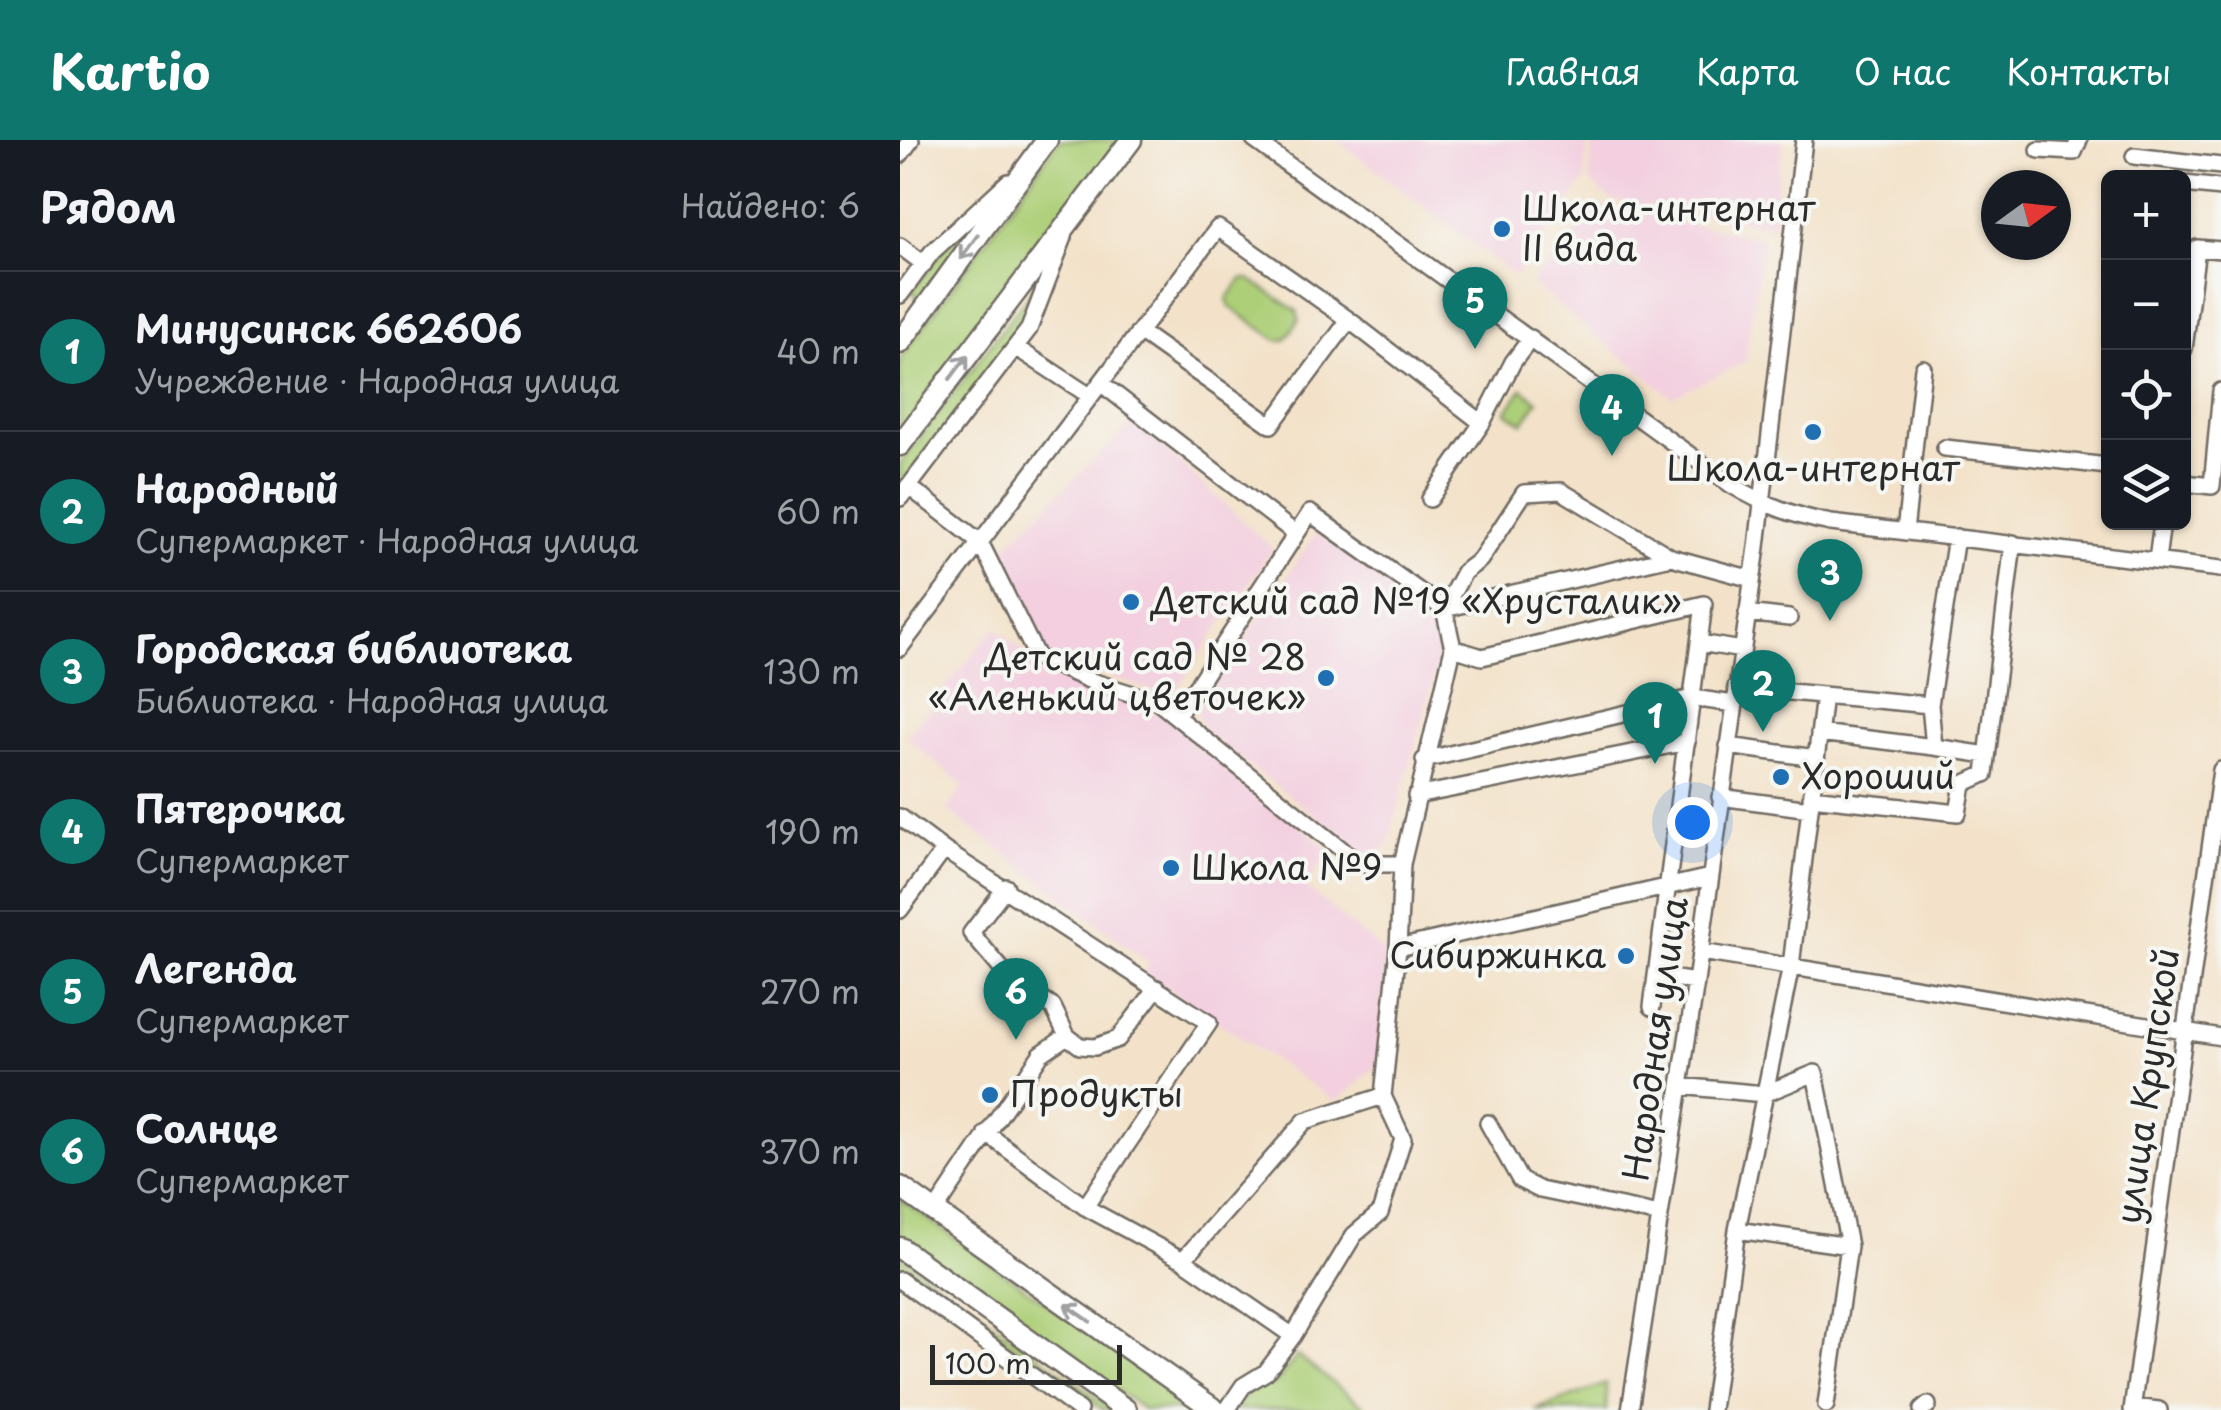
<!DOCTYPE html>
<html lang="ru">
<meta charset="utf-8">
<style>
:root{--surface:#171b24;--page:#20242c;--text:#f1f3f6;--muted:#9ea1a6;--line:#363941;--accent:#0f766e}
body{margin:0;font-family:"Playpen Sans",sans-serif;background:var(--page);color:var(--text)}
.controls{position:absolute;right:30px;top:30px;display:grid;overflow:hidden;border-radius:15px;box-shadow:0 2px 8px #0004}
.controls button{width:90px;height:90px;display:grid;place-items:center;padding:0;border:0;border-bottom:2px solid var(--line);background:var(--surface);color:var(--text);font:50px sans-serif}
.compass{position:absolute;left:1081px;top:30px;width:90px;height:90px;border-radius:50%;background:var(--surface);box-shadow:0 2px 8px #0004;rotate:75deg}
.scale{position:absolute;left:30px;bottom:25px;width:192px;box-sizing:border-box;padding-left:10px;border:5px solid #2b2b2b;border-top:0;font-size:28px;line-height:35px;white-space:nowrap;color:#2b2b2b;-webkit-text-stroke:8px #f6f6f2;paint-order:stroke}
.you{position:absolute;left:792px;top:682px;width:35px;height:35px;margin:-25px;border:8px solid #fff;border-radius:50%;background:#1a73e8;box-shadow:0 0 0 15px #1a73e833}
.badge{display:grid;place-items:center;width:65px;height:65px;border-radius:50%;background:var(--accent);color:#fff;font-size:32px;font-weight:700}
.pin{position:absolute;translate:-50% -82px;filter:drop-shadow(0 2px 5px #0008)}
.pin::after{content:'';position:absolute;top:52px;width:35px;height:30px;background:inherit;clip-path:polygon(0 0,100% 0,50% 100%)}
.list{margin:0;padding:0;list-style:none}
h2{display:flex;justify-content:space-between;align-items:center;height:130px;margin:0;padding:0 40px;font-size:42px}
h2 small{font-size:32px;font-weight:400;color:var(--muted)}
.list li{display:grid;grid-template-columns:65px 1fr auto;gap:30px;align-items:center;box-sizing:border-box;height:160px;padding:0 40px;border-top:2px solid var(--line)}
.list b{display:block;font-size:38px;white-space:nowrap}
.list p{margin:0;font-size:32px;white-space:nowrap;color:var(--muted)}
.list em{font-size:32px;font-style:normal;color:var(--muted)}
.icon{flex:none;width:55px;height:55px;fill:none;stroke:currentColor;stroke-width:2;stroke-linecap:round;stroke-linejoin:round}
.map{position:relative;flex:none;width:1321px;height:1270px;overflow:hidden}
header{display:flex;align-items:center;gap:60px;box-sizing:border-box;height:140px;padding:0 50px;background:var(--accent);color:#fff}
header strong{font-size:48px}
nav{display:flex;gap:55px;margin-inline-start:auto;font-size:35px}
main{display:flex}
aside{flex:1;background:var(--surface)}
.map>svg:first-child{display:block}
.built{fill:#f3cfdf}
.green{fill:#adcf78;stroke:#6c7d52;stroke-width:2.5}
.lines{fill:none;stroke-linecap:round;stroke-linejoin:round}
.minor-casing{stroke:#716b62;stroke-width:20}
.major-casing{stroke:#716b62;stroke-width:25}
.minor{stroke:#fff;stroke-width:15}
.major{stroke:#fff;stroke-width:20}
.oneway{stroke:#a0a0a0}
.poi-dot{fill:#1f6fb2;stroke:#f6f6f2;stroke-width:4}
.labels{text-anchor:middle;stroke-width:8;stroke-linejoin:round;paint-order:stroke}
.poi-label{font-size:35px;fill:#2b2b2b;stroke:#f6f6f2;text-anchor:start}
.street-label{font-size:35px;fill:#2b2b2b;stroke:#f6f6f2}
</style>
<header>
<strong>Kartio</strong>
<nav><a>Главная</a><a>Карта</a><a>О нас</a><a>Контакты</a></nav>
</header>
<main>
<aside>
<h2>Рядом<small>Найдено: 6</small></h2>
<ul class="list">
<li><span class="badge">1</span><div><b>Минусинск 662606</b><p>Учреждение · Народная улица</p></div><em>40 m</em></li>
<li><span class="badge">2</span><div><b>Народный</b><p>Супермаркет · Народная улица</p></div><em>60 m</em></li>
<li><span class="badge">3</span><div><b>Городская библиотека</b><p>Библиотека · Народная улица</p></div><em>130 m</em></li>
<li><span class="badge">4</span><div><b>Пятерочка</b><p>Супермаркет</p></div><em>190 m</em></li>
<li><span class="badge">5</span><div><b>Легенда</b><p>Супермаркет</p></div><em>270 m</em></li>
<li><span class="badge">6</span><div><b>Солнце</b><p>Супермаркет</p></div><em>370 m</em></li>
</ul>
</aside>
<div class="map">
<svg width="1321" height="1270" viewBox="0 0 1321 1270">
<rect width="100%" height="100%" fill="#f6f6f2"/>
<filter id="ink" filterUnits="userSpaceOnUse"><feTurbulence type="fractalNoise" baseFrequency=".01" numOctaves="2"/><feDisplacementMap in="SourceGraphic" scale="20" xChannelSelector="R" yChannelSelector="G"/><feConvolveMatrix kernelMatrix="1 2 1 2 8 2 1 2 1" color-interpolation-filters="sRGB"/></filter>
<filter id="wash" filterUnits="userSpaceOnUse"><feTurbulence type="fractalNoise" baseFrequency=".0048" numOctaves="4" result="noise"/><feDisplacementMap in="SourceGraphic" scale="40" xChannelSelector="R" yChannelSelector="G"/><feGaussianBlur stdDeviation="2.25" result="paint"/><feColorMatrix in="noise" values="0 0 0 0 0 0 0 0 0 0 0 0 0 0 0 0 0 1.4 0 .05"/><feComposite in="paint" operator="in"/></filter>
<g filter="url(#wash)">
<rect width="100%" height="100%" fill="#f3e2c9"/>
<path class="built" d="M437,0H688L684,42L615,136Z
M693,0H883L873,86L711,60L689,41Z
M702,66L863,98L845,222L772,257L631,143Z
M234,281L373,409L271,557L144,515L105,407Z
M416,393L537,479L543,504L487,708L467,714L308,595L296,572Z
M95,487L133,519L264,575L431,711L404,746L485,813L480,923L436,962L244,832L250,823L47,670L64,646L6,597Z"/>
<path class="green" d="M159,0H222L0,295V219Z
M98,59L44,137L19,158L12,152L47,105Z
M153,122L138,169L0,354V324Z
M342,139H349L397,171L399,180L385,200H377L330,167L327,159Z
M622,249L638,261L623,283L606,272Z
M0,1059L297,1270H244L0,1096Z
M0,1116L214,1270H203L0,1127Z
M397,1216L469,1270H335L350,1247L375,1244Z
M706,1244L707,1270H635Z"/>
</g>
<g filter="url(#ink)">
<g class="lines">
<defs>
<path id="minor" d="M354,0L830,344C863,364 893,376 931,383L1321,429
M1139,10L1174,12L1179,0
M0,15L11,0
M1234,16L1321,26
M1284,44L1321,48
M0,106L24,124
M0,155L32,112L108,42
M241,193L371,285L449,180
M115,207L190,256
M1284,209L1297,108L1321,110
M202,244L396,394
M1045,308L1208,326
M1284,343L1312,346L1321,251
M8,346L80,402L137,517L191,541L258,562L460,724H502
M0,358L129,189L164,97
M530,359L582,283L613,222L631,198
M1005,392L1023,228
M1056,397L1030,565L1034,607L1087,615
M1257,420L1262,382
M544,469L564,432L580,420L624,353L661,351L771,417L852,439
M544,469L771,417
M847,473L889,478
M800,503L842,510
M0,508L318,88L449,180L582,283
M553,508L582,517L804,464L752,867
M836,547L1030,565
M277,576L410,373L544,469L553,508L502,724L498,808L483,956L503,999L480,1073L454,1095L393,1196L366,1232L343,1246L327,1270
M919,593L1034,607
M828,606L916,618
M524,620L792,558L834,564
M516,656L787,602
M820,657L910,669L924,555
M911,657L1058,673L1063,644L1085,634L1113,403
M0,677L44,710L309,883L185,1067
M106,747L71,793L110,839L153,867L167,896L180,906L195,907L218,899L257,848
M0,770L44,710
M498,808L810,737
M801,812L1321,897
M756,836L796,842
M780,946L864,954L915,933L949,1106L926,1265
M588,983L620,1040L640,1050L760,1075
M86,993L185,1067L283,1120L393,1196
M35,1071L141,914L167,896
M837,1090L949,1106
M283,1120L405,981L483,956
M0,1140L179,1270
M1233,1267L1259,1270
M730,1270L796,842L857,407L904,0
M812,1270L837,1090L891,826L910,669
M1022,1270L1028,1265
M1232,1270L1321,630"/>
<path id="major" d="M0,203L147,0
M0,305L231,0
M0,1047L315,1270
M0,1108L226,1270"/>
</defs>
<use href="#minor" class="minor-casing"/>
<use href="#major" class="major-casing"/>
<use href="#minor" class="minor"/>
<use href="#major" class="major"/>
</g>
<defs><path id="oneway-shaft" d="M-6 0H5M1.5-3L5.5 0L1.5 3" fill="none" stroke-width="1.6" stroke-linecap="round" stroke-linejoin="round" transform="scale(2.5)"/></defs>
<g class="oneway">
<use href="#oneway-shaft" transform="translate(69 107) rotate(126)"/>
<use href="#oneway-shaft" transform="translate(59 227) rotate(-53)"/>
<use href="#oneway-shaft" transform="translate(178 1173) rotate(-145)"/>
</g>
</g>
<g class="poi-dot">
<circle cx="602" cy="89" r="10"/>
<circle cx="913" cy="292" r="10"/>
<circle cx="231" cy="462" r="10"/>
<circle cx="426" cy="538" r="10"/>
<circle cx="881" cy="637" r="10"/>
<circle cx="271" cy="728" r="10"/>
<circle cx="726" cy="816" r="10"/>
<circle cx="90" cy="955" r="10"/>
</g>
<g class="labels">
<g class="poi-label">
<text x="622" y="81">Школа-интернат<tspan x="622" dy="40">II вида</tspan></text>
<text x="913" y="341" text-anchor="middle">Школа-интернат</text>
<text x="251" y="474">Детский сад №19 «Хрусталик»</text>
<text x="406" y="530" text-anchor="end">Детский сад № 28<tspan x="406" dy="40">«Аленький цветочек»</tspan></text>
<text x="901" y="649">Хороший</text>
<text x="291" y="740">Школа №9</text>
<text x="706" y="828" text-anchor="end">Сибиржинка</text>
<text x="110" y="967">Продукты</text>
</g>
<g class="street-label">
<text transform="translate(756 899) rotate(-82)" y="12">Народная улица</text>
<text transform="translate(1248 946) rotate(-82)" y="12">улица Крупской</text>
</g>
</g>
</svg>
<div class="controls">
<button>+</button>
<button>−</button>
<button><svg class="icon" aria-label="locate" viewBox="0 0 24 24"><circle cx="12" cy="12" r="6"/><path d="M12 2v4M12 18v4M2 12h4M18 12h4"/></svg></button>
<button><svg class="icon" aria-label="layers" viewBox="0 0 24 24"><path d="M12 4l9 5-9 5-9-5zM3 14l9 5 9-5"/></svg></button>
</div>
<svg class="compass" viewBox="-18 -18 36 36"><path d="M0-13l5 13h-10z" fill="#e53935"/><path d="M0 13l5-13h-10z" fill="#9ea1a6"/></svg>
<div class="scale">100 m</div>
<div class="you"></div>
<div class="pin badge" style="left:755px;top:624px">1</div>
<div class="pin badge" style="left:863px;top:592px">2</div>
<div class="pin badge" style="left:930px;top:481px">3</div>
<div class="pin badge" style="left:712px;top:316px">4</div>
<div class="pin badge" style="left:575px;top:209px">5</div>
<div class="pin badge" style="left:116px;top:900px">6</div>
</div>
</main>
